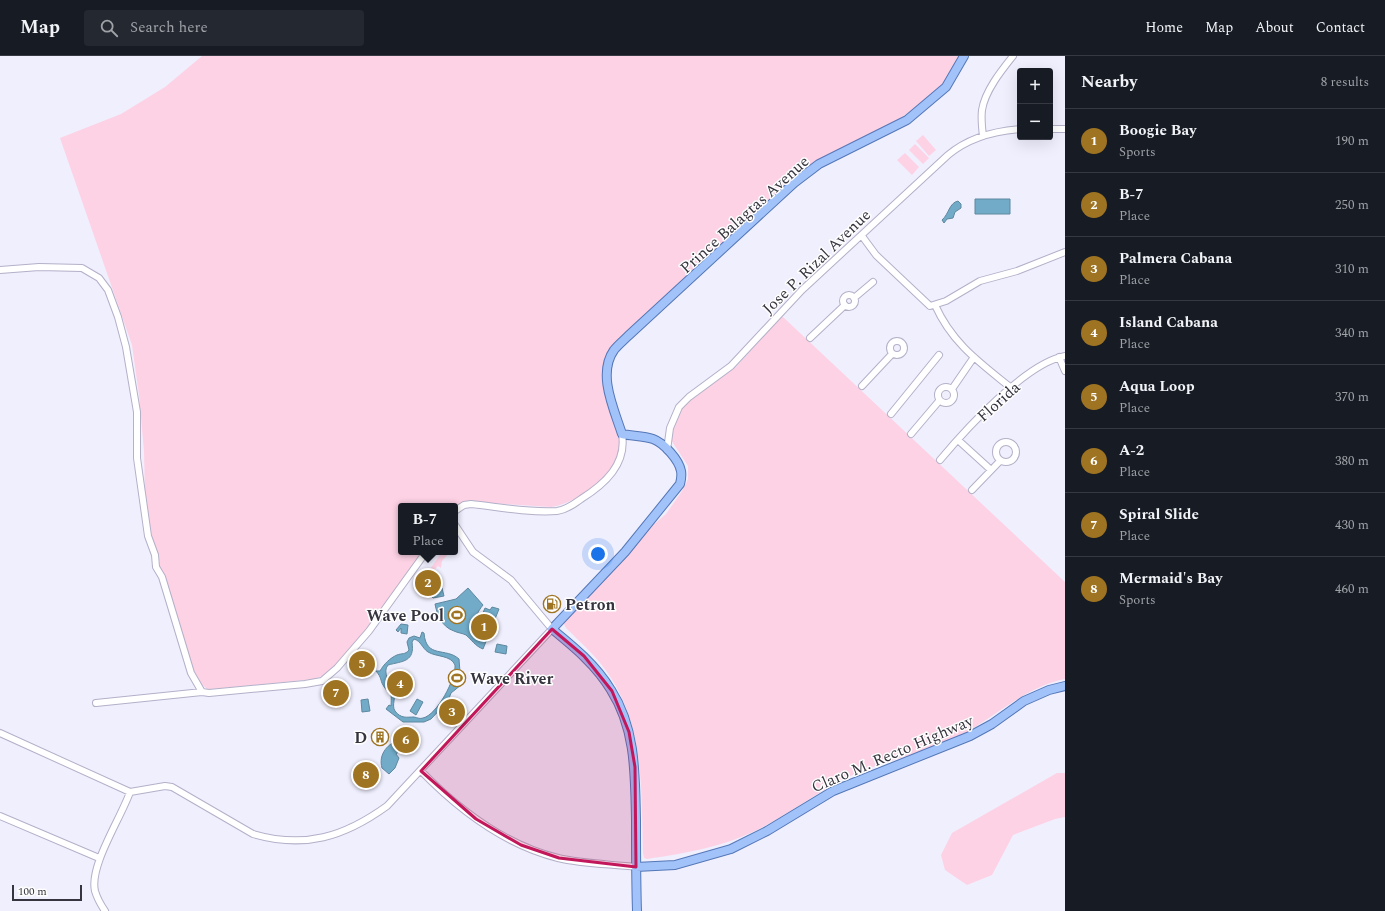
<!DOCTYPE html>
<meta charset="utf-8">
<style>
:root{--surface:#171b24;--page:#242831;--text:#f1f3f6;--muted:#9ea1a6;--line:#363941;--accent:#9e7422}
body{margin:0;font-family:Spectral,serif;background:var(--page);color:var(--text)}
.controls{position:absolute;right:12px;top:12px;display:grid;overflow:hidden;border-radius:4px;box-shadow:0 4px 16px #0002}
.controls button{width:36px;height:36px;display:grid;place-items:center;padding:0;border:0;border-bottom:1px solid var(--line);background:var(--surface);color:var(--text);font:20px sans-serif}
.scale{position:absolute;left:12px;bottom:10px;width:70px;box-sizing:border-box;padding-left:4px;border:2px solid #36353f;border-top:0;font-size:11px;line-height:14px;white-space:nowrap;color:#36353f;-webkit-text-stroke:3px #fefefe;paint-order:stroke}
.you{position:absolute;left:598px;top:498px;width:14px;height:14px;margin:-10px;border:3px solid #fff;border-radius:50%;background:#1a73e8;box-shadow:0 0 0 6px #1a73e833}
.badge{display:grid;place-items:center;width:26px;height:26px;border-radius:50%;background:var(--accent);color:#fff;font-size:13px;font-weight:700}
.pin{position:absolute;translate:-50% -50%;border:2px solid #fff;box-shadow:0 1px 4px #0006}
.popup{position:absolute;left:398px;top:447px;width:60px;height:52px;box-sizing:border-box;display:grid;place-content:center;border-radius:4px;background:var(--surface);filter:drop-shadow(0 1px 3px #0005);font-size:13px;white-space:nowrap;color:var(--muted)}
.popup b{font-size:15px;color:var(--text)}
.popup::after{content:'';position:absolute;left:50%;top:100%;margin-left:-8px;border:8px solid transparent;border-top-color:var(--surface)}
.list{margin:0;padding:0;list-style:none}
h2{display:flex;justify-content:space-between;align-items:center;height:52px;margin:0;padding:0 16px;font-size:17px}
h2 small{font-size:13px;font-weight:400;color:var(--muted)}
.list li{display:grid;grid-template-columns:26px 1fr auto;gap:12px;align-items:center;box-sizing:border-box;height:64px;padding:0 16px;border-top:1px solid var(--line)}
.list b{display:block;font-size:15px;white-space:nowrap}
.list p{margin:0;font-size:13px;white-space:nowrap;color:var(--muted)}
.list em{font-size:13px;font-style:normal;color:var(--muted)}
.icon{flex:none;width:22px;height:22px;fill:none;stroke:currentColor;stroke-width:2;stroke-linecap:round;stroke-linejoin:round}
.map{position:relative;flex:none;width:1065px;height:855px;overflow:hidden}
header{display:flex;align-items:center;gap:24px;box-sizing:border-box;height:56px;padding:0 20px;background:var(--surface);border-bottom:1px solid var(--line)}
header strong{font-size:19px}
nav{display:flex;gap:22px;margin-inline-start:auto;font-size:14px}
.search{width:280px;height:36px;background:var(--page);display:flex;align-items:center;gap:10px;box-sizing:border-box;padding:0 14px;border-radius:4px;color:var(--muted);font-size:15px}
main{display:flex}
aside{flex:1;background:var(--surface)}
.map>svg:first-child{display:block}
.green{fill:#fdd2e4}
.water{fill:#71abc8;stroke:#5f889f;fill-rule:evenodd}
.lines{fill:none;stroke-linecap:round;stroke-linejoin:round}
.minor-casing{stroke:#b3b0c8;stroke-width:8}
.major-casing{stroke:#5477b6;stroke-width:10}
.minor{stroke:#fff;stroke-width:6}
.major{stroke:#a2c2fa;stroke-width:8}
.marked{fill:#c2185b;fill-opacity:0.2;stroke:#c2185b;stroke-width:3;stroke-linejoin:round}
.labels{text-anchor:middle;stroke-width:3;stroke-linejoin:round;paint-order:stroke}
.street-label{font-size:16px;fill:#36353f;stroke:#fefefe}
.poi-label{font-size:16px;font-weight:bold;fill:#36353f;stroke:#fefefe;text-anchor:start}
</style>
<header>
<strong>Map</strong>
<div class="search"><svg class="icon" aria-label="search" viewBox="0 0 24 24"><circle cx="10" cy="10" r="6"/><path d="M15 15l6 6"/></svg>Search here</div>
<nav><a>Home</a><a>Map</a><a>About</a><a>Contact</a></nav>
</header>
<main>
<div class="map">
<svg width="1065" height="855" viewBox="0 0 1065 855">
<rect width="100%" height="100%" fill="#f0effe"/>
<path class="green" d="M202,0H960L943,30L917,50L897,65L817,105L796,120L617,287L607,304L620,387C619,399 615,412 606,422C596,433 567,449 551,451L474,446L455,454V450H401V496H423L364,576L331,614L325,619L314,623L212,633H207L198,625L162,526L151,478L145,439L144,395L139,339L132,289L60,82L121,58L165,31Z
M923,79L936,94L929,100L916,85Z
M915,88L929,102L923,108L909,94Z
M905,97L919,111L912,119L897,104Z
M783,261L1065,526V623C1026,631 999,658 965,677C931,696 893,702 857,717C824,731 795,754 763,771C727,790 687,797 647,803L644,802L643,797C641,733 645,666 604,612C593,597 579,585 566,572L563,566L640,480L666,458L682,435L688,423V410L671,384L672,373L681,351L737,310L780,262Z
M442,496H450L442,505L441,512L438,510L418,530Z
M1057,717H1065V761L1055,763L1013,779L992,819L967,829L945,814L941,799L952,777Z"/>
<path class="water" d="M975,143H1010V158H975Z
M958,145L961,148V152L955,156L953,162L947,163L944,167L942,164C949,158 949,147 958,145Z
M434,525L442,532L444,540L433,542L425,534Z
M468,532L483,549C478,555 473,565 474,572L477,571L485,552L490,554L492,551L499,553L483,593C475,590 472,584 466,579C462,577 458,577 454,575C442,571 437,559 435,548L456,543Z
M401,568L408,569L407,578L401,577V572L398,576L396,574Z
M422,576L424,577C426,603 446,591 459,603L461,629L451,637L448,645L431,663L424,666H403L386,653L389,649L391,650C392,632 390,641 383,629C380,624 382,622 376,615H380C384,608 390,602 397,599C402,597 405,599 409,594L407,586L409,582L414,580L420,582ZM414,583C421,585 422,592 428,596C436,601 451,599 455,609C456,623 437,659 423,662C420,663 418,662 414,661C407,661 401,663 395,655C391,649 397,641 393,634C390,627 382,616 388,609C403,605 415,606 412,586Z
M497,588L507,590L506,598L495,596Z
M368,643L370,655L362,656L361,644Z
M417,643L423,646L416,659L410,655Z
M401,683V694L396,698L399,702L395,712L389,718L382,712C378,698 388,687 401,683Z
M358,713L369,715L375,720V723L371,726L359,722Z"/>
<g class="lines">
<defs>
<path id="minor" d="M1050,73H1065
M983,80C982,72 981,62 982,54C985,35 1001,15 1013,0
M862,180L876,199L930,250L946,245L980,225L1017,215L1065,196
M0,214L39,211L82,212L99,222L108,234L118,261L126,291L137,356V402L148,480L155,499L156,511L162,521L172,554L191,617L202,636L209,637L305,628L322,625L337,612L369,575L426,496
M843 245a6 6 0 1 1 12 0a6 6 0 1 1-12 0Z
M854,242L873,226
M935,249C952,287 979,306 1010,331
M810,282L845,249
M890 292a7 7 0 1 1 14 0a7 7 0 1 1-14 0Z
M1059,301L1065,315
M862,330L892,298
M938 339a8 8 0 1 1 16 0a8 8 0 1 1-16 0Z
M952,333L974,301
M891,358L939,299
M911,378L939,345
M958,384L991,414
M996 396a10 10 0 1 1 20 0a10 10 0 1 1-20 0Z
M667,394L670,372L679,351L689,341L731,310L802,234L948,99C968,82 994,75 1020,73
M940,404C966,373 1026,307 1065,300
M972,434L1000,405
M455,455L464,449L471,448C499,451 529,457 557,455C566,454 574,448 581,443C605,428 627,408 622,378
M96,647L202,636
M0,677L130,736L165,730L172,731L253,778C305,793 344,781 387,750L552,573L511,524L473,496L455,469
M421,715C458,753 505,789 558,802C583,808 611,808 636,811
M0,760L99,802
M105,855C101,849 97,842 95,835C89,810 121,762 130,736"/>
<path id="major" d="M636,811L675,809L731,793L767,775L833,735L970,680L992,668L1024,645L1049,634L1065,630
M637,855C636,825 636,794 636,764C635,719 636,673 611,634C596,609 574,591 552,573L625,496L680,428C681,424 682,420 681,415C679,404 664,387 653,383C644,380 632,380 622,378C614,353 597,318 614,294C618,289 623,285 628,280L794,127L819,108L907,64L946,31L964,0"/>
</defs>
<use href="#minor" class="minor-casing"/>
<use href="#major" class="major-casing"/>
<use href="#minor" class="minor"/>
<use href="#major" class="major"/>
</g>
<path class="marked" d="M552,573L584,600L612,635L629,676L635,711L636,811L559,802L521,789L476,763L421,715Z"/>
<defs>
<symbol id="fuel-ring" viewBox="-11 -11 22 22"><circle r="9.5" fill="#fefefe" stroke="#9e7422" stroke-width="1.5"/><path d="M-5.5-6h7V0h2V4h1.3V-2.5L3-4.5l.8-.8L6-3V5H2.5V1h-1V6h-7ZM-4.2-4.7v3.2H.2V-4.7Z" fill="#9e7422"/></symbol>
<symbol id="stadium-ring" viewBox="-11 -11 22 22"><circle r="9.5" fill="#fefefe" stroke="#9e7422" stroke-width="1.5"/><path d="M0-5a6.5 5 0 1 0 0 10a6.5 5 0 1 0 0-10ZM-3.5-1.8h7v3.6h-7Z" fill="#9e7422"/></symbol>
<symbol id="building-ring" viewBox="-11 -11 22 22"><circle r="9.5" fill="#fefefe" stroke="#9e7422" stroke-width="1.5"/><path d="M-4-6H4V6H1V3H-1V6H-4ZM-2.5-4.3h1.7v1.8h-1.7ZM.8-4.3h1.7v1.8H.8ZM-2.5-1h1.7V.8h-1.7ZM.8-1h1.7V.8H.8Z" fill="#9e7422"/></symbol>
</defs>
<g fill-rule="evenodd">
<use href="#fuel-ring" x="542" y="538" width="20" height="20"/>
<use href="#stadium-ring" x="447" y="549" width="20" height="20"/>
<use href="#stadium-ring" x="447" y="612" width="20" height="20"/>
<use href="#building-ring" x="370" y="671" width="20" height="20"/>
</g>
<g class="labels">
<g class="street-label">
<text transform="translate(744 158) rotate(-42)" y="6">Prince Balagtas Avenue</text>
<text transform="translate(816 205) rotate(-44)" y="6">Jose P. Rizal Avenue</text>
<text transform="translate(998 345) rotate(-42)" y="6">Florida</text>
<text transform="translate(892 697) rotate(-23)" y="6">Claro M. Recto Highway</text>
</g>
<g class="poi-label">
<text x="565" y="554">Petron</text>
<text x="444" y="565" text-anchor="end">Wave Pool</text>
<text x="470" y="628">Wave River</text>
<text x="367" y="687" text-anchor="end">D</text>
</g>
</g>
</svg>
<div class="controls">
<button>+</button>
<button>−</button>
</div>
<div class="scale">100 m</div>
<div class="you"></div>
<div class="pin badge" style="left:484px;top:571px">1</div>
<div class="pin badge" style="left:428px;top:527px">2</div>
<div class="popup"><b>B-7</b>Place</div>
<div class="pin badge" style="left:452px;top:656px">3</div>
<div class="pin badge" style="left:400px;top:628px">4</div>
<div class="pin badge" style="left:362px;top:608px">5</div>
<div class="pin badge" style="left:406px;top:684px">6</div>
<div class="pin badge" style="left:336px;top:637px">7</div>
<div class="pin badge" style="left:366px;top:719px">8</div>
</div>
<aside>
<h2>Nearby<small>8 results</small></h2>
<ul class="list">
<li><span class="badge">1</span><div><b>Boogie Bay</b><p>Sports</p></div><em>190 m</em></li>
<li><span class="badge">2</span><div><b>B-7</b><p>Place</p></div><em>250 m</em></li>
<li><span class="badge">3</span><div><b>Palmera Cabana</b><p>Place</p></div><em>310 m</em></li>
<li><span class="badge">4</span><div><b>Island Cabana</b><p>Place</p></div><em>340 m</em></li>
<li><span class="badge">5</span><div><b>Aqua Loop</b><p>Place</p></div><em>370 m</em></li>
<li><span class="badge">6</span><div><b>A-2</b><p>Place</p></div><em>380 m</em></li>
<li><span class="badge">7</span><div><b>Spiral Slide</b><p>Place</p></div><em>430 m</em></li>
<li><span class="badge">8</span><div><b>Mermaid's Bay</b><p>Sports</p></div><em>460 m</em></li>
</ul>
</aside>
</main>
